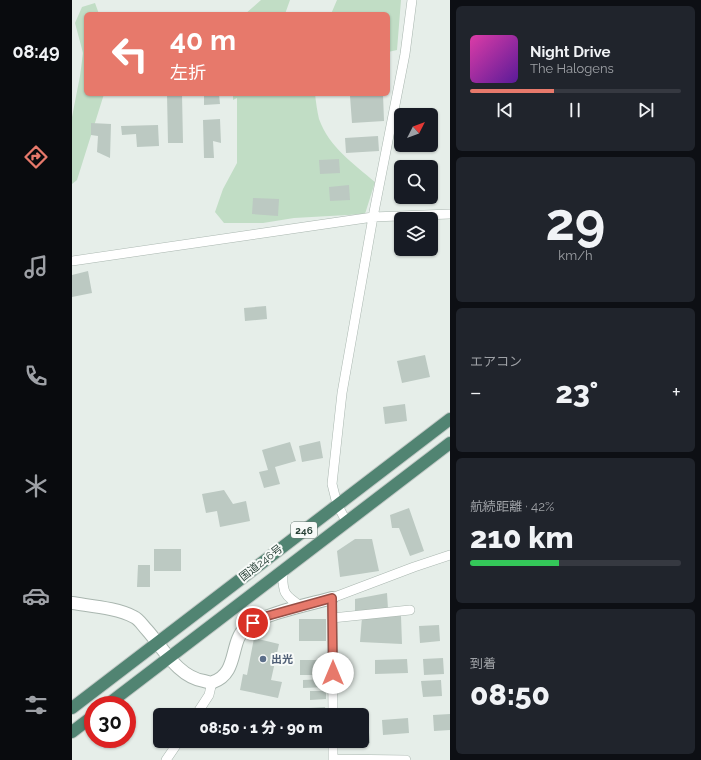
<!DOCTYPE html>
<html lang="ja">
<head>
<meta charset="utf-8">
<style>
	:root { --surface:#171b24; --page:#20242c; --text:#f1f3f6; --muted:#9ea1a6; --line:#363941; --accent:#e7796b }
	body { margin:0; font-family:Raleway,"Noto Sans JP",sans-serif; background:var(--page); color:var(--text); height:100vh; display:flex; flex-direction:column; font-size:15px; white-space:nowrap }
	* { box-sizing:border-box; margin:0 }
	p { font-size:13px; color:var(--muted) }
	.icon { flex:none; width:22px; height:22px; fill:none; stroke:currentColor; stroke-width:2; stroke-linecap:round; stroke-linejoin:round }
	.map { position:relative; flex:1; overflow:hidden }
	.details { display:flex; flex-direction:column; gap:6px; padding:6px; background:#0d0f14; width:251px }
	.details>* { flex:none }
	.top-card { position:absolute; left:12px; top:12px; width:306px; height:84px; border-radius:6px; box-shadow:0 1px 3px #0004; background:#e7796b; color:#fff; overflow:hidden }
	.needle { width:26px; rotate:48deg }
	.fabs { position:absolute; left:322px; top:108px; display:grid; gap:8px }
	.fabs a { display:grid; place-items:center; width:44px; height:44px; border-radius:6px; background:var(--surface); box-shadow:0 1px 3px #0004; font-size:20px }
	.speed { position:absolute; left:12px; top:696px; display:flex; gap:8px; font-size:20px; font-weight:700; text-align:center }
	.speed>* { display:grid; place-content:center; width:52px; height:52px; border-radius:50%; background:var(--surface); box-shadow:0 1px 3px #0004; line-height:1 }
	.speed .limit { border:6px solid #d22; background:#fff; color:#111 }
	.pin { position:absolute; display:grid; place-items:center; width:34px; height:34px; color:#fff; margin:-17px; border:2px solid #fff; border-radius:50%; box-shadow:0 1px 4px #0007 }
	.me { position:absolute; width:44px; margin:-22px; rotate:0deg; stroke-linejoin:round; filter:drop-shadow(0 0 3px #0008) }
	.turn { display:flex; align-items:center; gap:14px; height:84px; padding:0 20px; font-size:18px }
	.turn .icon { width:52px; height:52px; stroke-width:2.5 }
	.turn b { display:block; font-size:28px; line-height:34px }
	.big { font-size:30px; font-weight:800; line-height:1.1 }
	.details .widget { flex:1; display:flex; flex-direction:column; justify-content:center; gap:6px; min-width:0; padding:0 14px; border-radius:6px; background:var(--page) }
	.details .dial { align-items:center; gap:0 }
	.dial b { font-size:52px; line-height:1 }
	.song { display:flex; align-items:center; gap:12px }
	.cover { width:48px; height:48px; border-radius:6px; background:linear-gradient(135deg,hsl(320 70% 55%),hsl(270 70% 35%)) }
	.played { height:4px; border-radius:2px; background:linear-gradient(90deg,var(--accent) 40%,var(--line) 40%) }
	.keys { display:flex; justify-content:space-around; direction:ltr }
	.heat { display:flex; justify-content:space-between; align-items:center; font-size:22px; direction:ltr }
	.charge { height:6px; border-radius:3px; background:linear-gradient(90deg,#34c759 42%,var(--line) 0) }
	.trip { position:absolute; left:81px; top:708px; width:216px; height:40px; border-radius:6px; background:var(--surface); box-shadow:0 1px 3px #0004; font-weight:800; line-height:40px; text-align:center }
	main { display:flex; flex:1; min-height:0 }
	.tab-bar { display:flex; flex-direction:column; width:72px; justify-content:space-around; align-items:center; background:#090b0e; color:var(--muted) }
	.tab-bar .icon { width:28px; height:28px }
	.tab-bar .on { color:var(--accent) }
	.tab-bar b { font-size:18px; color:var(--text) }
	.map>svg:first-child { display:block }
</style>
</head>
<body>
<main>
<nav class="tab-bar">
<b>08:49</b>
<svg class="icon on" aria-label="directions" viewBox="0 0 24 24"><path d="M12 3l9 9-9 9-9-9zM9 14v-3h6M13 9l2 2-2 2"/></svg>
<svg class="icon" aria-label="music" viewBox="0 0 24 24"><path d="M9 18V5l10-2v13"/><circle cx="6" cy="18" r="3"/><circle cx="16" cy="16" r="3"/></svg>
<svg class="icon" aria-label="phone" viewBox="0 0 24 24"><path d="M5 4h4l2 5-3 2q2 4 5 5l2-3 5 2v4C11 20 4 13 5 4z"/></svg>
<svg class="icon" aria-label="climate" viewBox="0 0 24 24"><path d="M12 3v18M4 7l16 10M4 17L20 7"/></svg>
<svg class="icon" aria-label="car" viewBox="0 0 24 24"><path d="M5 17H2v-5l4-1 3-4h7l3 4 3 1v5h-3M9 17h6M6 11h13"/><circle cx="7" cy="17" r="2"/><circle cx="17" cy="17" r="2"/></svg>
<svg class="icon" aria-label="filters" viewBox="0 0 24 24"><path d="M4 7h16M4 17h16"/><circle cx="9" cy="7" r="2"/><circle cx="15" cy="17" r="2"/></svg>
</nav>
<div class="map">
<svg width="378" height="760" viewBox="0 0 378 760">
	<rect width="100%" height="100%" fill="#e6eee9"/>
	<path fill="#c1ddc5" d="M189,0H218L213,14H173Z
		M265,0H329L325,50L316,52V14H259Z
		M23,3L27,14H14V94H32L5,180L0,184V117L8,76L11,53L3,23L10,7Z
		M161,94H243C244,102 245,111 247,119C257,147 282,164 303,182L293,214L222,218L191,223H152L143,212L151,189L165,163V98L161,100Z"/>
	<path fill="#bcc9c2" d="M95,94H110L111,143H96Z
		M132,94H147L148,104L132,105Z
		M311,94L312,121L280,123L278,96Z
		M148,119L149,143L141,141L142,158H132L131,120Z
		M19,123L39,124L38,158L25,152L26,136L19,135Z
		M86,125L87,146L65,147L64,134L50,135L49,126Z
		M306,136L307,151L274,153L273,138Z
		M267,159L268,173L248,174L247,160Z
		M277,185L278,200L258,201L257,187Z
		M181,198L207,199L206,216L180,214Z
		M16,271L20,293L0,297V275Z
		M194,306L195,319L173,321L172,308Z
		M353,355L358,377L330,383L325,361Z
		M333,404L335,421L313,424L311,407Z
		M248,441L251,458L230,462L227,446Z
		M218,442L224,461L203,467L208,484L192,488L187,472L196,470L190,450Z
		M152,490L161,504L174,501L178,521L148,527L145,511L134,513L130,494Z
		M337,508L352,551L338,556L327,528H320L318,515Z
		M283,539H300L307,571L268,577L265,551Z
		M82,549H109V571H82Z
		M66,565H78V587H65Z
		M315,593L316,609L283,611V599Z
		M329,616L330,644L288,642L290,617Z
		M227,619H254V641H227Z
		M367,625L368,641L348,643L347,626Z
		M182,638L207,644L199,680L210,682L206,698L168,690L171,674L175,675Z
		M371,658L372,674L352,675L351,659Z
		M335,659L336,673L303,674V660Z
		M228,660H254V675H228Z
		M254,679L255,687L231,688V680Z
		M369,680L370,696L351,697L349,681Z
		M238,691H254V699L238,700Z
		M253,707L254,715H237V708Z
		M378,714V730L362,731L361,715Z
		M336,718L337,733L311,735L310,720Z
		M296,722L298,743L285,744V741H290V723Z"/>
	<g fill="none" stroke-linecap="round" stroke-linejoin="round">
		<g stroke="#a9b6af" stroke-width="10">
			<path id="minor" d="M0,261L301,217L378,214
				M274,521L265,504L260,484L270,393L301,217L333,54L340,0
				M211,571C210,593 212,595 230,607
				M260,618L338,610
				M124,715L137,695L140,682
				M261,715L260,598L342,567L378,555
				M261,741V760
				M261,759L334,760
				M94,760L107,741"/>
		</g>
		<g stroke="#a9b6af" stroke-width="14">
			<path id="tertiary" d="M0,603C18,606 46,608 62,617C67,619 71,626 75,630C91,648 106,677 132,681C135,682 138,683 141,682C167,673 157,642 174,627C190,614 239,604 260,598"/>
		</g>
		<g stroke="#c2c9c6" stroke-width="14">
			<path id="trunk" d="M35,705L378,443
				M0,708L378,419
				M0,732L21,716"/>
		</g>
		<use href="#minor" stroke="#fff" stroke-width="9"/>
		<use href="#tertiary" stroke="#fff" stroke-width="12"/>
		<use href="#trunk" stroke="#518472" stroke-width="12"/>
	</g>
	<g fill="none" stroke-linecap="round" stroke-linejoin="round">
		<g stroke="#964f46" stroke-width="10">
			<path id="route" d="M181,623L188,618L260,598L261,673"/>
		</g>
		<use href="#route" stroke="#e7796b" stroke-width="7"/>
	</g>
	<circle fill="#5c6f8a" stroke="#f7faf8" stroke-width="1.5" cx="191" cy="659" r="4"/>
	<g text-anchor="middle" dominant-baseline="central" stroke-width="4" stroke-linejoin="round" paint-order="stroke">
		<rect fill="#f7faf8" stroke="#657770" stroke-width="1" x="219" y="522" width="26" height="16" rx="3"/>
		<g font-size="10" font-weight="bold" fill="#263f35">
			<text x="232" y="530">246</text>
		</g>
		<g font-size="11" fill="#263f35" stroke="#f7faf8">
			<text transform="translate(189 563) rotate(-38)">国道246号</text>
		</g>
		<g font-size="11" font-weight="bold" fill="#4e5e75" stroke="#f7faf8" text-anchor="start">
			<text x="199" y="659">出光</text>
		</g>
	</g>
</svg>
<div class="fabs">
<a><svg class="needle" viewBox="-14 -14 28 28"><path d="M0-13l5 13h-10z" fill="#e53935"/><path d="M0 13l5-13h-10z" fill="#9ea1a6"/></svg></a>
<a><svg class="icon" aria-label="search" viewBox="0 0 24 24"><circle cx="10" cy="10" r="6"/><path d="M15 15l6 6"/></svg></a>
<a><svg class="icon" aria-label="layers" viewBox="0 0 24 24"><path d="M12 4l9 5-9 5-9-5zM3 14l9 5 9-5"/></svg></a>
</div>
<div class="speed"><div class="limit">30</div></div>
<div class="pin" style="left:181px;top:623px;background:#d93025"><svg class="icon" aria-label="arrive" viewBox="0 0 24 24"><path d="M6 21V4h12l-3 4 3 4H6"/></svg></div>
<svg class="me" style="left:261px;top:673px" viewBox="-20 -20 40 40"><circle r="19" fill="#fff"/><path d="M0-13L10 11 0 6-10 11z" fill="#e7796b"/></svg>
<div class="trip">08:50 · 1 分 · 90 m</div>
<div class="top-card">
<div class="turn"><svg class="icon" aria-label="left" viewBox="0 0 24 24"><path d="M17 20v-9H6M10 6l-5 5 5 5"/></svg><div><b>40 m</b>左折</div></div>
</div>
</div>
<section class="details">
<div class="widget">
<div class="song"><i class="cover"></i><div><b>Night Drive</b><p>The Halogens</p></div></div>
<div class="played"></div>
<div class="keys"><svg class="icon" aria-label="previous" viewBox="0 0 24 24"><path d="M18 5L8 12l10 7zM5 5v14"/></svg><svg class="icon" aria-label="pause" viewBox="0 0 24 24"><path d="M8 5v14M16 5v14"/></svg><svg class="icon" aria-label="next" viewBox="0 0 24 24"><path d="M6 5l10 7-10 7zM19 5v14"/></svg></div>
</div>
<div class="widget dial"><b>29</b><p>km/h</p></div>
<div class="widget"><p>エアコン</p>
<div class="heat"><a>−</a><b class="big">23°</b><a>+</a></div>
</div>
<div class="widget"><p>航続距離 · 42%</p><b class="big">210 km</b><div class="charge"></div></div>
<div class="widget"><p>到着</p><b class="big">08:50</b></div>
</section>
</main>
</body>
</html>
